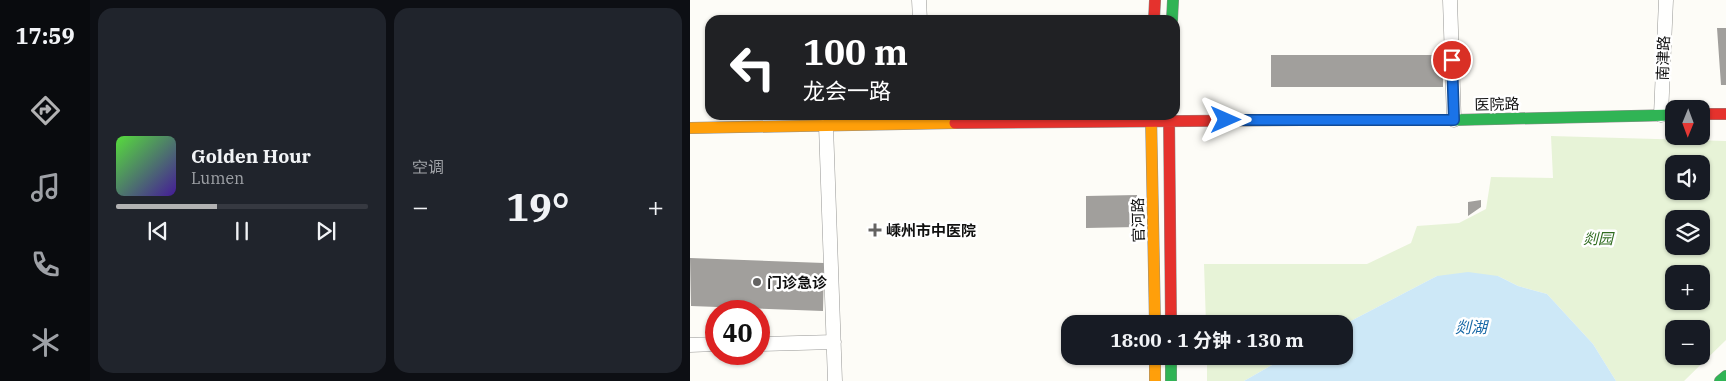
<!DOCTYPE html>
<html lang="zh">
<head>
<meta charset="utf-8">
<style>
	:root { --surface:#171b24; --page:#20242c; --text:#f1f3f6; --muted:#9ea1a6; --line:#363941; --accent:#b2b2b3 }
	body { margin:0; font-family:"IBM Plex Serif","Noto Sans SC",serif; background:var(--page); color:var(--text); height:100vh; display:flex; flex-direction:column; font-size:19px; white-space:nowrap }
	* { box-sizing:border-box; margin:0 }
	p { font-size:16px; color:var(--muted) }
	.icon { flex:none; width:28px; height:28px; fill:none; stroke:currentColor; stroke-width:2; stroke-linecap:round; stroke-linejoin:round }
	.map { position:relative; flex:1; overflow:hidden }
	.drawer { display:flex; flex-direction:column; gap:8px; padding:8px; background:#0d0f14; width:600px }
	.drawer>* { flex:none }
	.hud { position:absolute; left:15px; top:15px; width:475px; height:105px; border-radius:15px; box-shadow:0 1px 4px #0004; background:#202124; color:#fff; overflow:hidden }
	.needle { width:32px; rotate:181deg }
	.tools { position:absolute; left:975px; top:100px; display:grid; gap:10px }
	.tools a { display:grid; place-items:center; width:45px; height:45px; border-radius:10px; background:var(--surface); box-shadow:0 1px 4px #0004; font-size:25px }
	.speed { position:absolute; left:15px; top:300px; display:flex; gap:10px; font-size:25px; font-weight:700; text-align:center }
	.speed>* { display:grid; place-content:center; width:65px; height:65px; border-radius:50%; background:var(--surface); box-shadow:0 1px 4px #0004; line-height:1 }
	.speed .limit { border:8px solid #d22; background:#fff; color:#111 }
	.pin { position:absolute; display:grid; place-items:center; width:42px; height:42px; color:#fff; margin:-21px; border:2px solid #fff; border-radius:50%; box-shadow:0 1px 5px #0007 }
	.me { position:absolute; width:55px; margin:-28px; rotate:90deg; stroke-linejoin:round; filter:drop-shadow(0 0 4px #0008) }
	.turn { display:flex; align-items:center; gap:18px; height:105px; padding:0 15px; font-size:22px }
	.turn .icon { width:65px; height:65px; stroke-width:2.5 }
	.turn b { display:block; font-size:35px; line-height:42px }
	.big { font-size:38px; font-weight:700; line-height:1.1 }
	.drawer .card { flex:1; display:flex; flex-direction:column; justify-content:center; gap:8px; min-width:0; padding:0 18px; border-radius:15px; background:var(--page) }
	.song { display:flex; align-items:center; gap:15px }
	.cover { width:60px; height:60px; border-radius:8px; background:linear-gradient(135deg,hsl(110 70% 55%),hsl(260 70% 35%)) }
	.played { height:5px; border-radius:2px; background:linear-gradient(90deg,var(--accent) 40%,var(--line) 40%) }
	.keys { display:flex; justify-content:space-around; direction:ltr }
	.heat { display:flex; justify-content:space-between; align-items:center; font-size:28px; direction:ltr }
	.drawer .tiles { flex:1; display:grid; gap:8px; grid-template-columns:repeat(2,1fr) }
	.trip { position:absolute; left:371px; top:315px; width:292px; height:50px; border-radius:15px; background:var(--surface); box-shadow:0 1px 4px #0004; font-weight:700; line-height:50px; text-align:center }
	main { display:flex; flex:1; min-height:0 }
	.dock { display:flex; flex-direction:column; width:90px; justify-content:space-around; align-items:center; background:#090b0e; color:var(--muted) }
	.dock .icon { width:35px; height:35px }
	.dock .active { color:var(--accent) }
	.dock b { font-size:22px; color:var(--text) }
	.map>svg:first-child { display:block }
</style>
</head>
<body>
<main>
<nav class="dock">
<b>17:59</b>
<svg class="icon active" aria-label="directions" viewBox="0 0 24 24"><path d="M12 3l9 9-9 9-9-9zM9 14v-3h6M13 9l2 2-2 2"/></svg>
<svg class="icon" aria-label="music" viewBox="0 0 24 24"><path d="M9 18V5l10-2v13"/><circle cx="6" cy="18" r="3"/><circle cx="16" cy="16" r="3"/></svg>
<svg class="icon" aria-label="phone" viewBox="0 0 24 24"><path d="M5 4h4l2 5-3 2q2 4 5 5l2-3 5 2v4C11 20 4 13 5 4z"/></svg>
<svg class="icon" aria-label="climate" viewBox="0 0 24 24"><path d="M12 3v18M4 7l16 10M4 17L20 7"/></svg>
</nav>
<section class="drawer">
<div class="tiles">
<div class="card">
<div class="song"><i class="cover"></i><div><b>Golden Hour</b><p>Lumen</p></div></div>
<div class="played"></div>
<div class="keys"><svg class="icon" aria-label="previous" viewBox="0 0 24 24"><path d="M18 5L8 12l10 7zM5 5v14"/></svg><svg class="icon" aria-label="pause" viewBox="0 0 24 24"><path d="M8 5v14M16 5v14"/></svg><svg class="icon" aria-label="next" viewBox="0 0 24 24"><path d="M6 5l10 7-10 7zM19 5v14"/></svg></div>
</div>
<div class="card"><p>空调</p>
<div class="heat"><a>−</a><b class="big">19°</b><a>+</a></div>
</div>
</div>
</section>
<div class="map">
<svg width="1036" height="381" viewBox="0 0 1036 381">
	<rect width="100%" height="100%" fill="#fdfcf7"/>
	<path fill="#e7f3d7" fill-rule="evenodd" d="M861,136L1036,141V340L994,381H926L903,344L857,294L828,286L808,276H747L655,324H516L514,264H677L721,243L727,226L769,223L796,209L801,177L863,178ZM984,164H1011V191H984ZM984,219H1011V246H984ZM984,274H1011V301H984ZM984,329H1011V356H984Z
		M517,356H598L554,381H517Z"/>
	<path fill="#cde8f7" d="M778,272L808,276L828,286L857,294L903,344L926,381H554L598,356H655V324L747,276Z"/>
	<path fill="#a19f9c" d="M1027,28H1036V85H1031Z
		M581,55H753V87H581Z
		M447,195V227L396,228V196Z
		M791,200V207L778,216V202Z
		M0,258L134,263L133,311L1,306Z"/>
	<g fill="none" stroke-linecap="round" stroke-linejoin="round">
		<g stroke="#979795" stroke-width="15">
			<path id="street" d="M229,0L230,20
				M760,0L764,120
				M971,115L976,0
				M136,126L145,381
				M69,344L144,342
				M0,345L26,344"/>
		</g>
		<g stroke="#8e8d8b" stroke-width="12">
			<path id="fast" d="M482,20L483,0
				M611,120H764L984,115
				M481,356V381
				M1030,381L1036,376"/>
		</g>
		<g stroke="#8e8d8b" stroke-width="12">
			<path id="slow" d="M461,115L465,324
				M0,128L265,123
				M465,356V381"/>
		</g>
		<g stroke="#8e8d8b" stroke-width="12">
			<path id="jam" d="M464,20L465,0
				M1011,114H1036
				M479,115L481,324
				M265,123L611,120"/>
		</g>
		<use href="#street" stroke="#fffffe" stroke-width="14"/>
		<use href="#fast" stroke="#30b455" stroke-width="11"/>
		<use href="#slow" stroke="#ff9f0a" stroke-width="11"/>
		<use href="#jam" stroke="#e5322d" stroke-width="11"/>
	</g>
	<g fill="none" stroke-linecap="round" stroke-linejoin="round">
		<g stroke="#114b97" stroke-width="12">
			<path id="route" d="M536,120H764L762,60"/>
		</g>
		<use href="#route" stroke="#1a73e8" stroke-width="9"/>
	</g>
	<g fill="#646362" stroke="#fff" stroke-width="2">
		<path d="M182.5 222.5h5v5h5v5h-5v5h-5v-5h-5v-5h5z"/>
		<circle cx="67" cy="282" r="5"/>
	</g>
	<g text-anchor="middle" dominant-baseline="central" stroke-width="5" stroke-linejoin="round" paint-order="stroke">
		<g font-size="15" fill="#111" stroke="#fff">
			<text transform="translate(973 58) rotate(-88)">南津路</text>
			<text transform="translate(807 104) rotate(-1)">医院路</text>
			<text transform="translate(448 220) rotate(-91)">官河路</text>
		</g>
		<g font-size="15" font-weight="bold" fill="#111" stroke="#fff" text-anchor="start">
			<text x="196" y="230">嵊州市中医院</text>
			<text x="77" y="282">门诊急诊</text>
		</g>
		<g font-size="15" font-style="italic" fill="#2f6b1f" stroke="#fff">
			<text x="908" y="238">剡园</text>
		</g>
		<g font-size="16" font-style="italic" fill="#1768a6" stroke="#fff">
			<text x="781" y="327">剡湖</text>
		</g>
	</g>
</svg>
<div class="tools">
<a><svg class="needle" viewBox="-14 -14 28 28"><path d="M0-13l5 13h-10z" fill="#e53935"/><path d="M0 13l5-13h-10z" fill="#9ea1a6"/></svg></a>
<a><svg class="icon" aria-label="sound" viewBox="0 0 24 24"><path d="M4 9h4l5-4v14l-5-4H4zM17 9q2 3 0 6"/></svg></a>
<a><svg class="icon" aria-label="layers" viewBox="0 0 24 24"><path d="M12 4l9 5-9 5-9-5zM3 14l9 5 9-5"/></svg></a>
<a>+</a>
<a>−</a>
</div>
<div class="speed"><div class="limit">40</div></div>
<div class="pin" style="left:762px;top:60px;background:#d93025"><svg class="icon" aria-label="arrive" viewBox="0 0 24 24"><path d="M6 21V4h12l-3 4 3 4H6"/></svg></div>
<svg class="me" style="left:536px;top:120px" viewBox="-20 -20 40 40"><path d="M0-17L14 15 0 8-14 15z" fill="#1a73e8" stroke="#fff" stroke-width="4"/></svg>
<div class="trip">18:00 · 1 分钟 · 130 m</div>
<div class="hud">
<div class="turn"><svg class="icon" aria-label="left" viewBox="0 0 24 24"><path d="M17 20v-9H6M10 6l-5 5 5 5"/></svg><div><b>100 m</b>龙会一路</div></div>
</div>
</div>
</main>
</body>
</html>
